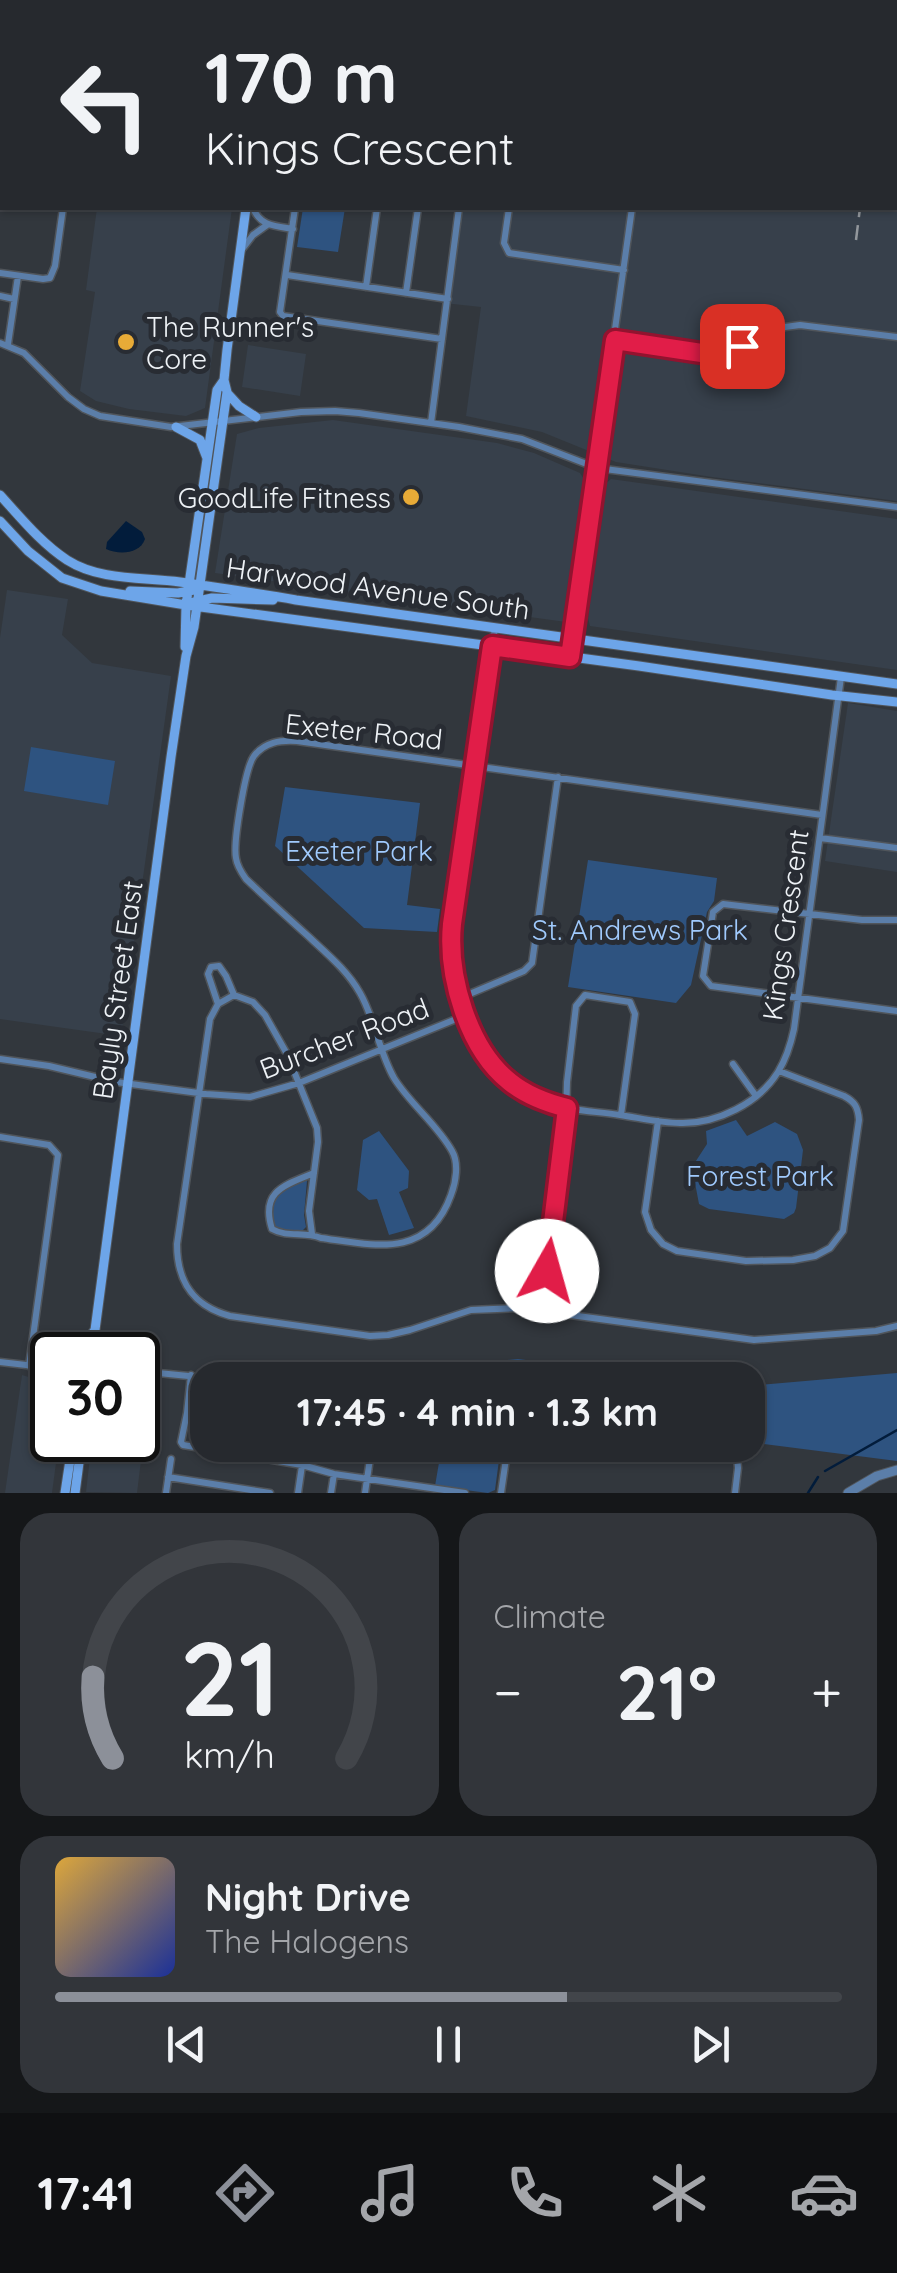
<!DOCTYPE html>
<html lang="en">
<head>
<meta charset="utf-8">
<style>
	:root { --surface:#26292e; --page:#32353a; --text:#f1f3f6; --muted:#a4a6aa; --line:#42454a; --accent:#8c9099 }
	body { margin:0; font-family:Quicksand,sans-serif; background:var(--page); color:var(--text); height:100vh; display:flex; flex-direction:column; font-size:38px; white-space:nowrap }
	* { box-sizing:border-box; margin:0 }
	p { font-size:32px; color:var(--muted) }
	.icon { flex:none; width:55px; height:55px; fill:none; stroke:currentColor; stroke-width:2; stroke-linecap:round; stroke-linejoin:round }
	.map { position:relative; height:1493px; overflow:hidden }
	.sheet { display:flex; flex-direction:column; gap:20px; padding:20px; background:#151719; flex:1 }
	.sheet>* { flex:none }
	.guide { position:absolute; left:0px; top:0px; width:898px; height:210px; box-shadow:0 2px 8px #0004,0 0 0 2px var(--line); background:#26292e; color:var(--text); overflow:hidden }
	.speed { position:absolute; left:30px; top:1332px; display:flex; gap:20px; font-size:50px; font-weight:700; text-align:center }
	.speed>* { display:grid; place-content:center; width:130px; height:130px; border-radius:50%; background:var(--surface); box-shadow:0 2px 8px #0004,0 0 0 2px var(--line); line-height:1 }
	.speed .limit { border:5px solid #111; border-radius:15px; background:#fff; color:#111 }
	.pin { position:absolute; display:grid; place-items:center; width:85px; height:85px; color:#fff; margin:-42px; border-radius:20px; box-shadow:0 5px 15px #0006 }
	.me { position:absolute; width:110px; margin:-55px; rotate:7deg; stroke-linejoin:round; filter:drop-shadow(0 0 8px #0008) }
	.turn { display:flex; align-items:center; gap:35px; height:210px; padding:0 40px; font-size:45px }
	.turn .icon { width:130px; height:130px; stroke-width:2.5 }
	.turn b { display:block; font-size:70px; line-height:85px }
	.big { font-size:75px; font-weight:700; line-height:1.1 }
	.sheet .tile { flex:1; display:flex; flex-direction:column; justify-content:center; gap:15px; min-width:0; padding:0 35px; border-radius:30px; background:var(--page) }
	.sheet .dial { align-items:center; gap:0 }
	.dial svg { height:260px; overflow:visible; fill:none; stroke:var(--line); stroke-width:7; stroke-linecap:round; text-anchor:middle }
	.dial text { fill:var(--text); stroke:none }
	.song { display:flex; align-items:center; gap:30px }
	.cover { width:120px; height:120px; border-radius:15px; background:linear-gradient(135deg,hsl(40 70% 55%),hsl(230 70% 35%)) }
	.played { height:10px; border-radius:5px; background:linear-gradient(90deg,var(--accent) 65%,var(--line) 65%) }
	.keys { display:flex; justify-content:space-around; direction:ltr }
	.heat { display:flex; justify-content:space-between; align-items:center; font-size:55px; direction:ltr }
	.sheet .tiles { flex:1; display:grid; gap:20px; grid-template-columns:1fr 1fr }
	.tile:last-child { grid-column:span 2 }
	.trip { position:absolute; left:190px; top:1362px; width:575px; height:100px; border-radius:30px; background:var(--surface); box-shadow:0 2px 8px #0004,0 0 0 2px var(--line); font-weight:700; line-height:100px; text-align:center }
	.tab-bar { display:flex; height:160px; justify-content:space-around; align-items:center; background:#0f1012; color:var(--muted) }
	.tab-bar .icon { width:70px; height:70px }
	.tab-bar .current { color:var(--accent) }
	.tab-bar b { font-size:45px; color:var(--text) }
	.map>svg:first-child { display:block }
</style>
</head>
<body>
<div class="map">
<svg width="897" height="1493" viewBox="0 0 897 1493">
	<rect width="100%" height="100%" fill="#32373d"/>
	<path fill="#37404b" d="M0,0H263V2H2V29H0Z
		M292,0H897V501L712,477L616,462L542,432L466,416L481,307L444,303L455,208H895V2H292Z
		M97,208H232L205,408L186,416L129,409L96,401L80,391L95,292L86,290Z
		M248,345L306,354L300,396L242,387Z
		M333,420L497,443L534,453L580,473L585,481L566,622L215,573L237,434L259,428Z
		M611,479L897,519V670L590,626L588,618L603,486Z
		M7,590L68,599L62,635L92,663L171,676L121,1036L0,1019V638Z
		M848,703L897,711V872L825,861Z
		M22,1375L52,1384V1440H59L52,1493H5Z
		M138,1379H151L137,1493L86,1492L92,1440H138Z"/>
	<path fill="#2e5380" d="M303,208H345L338,252L297,247Z
		M31,747L115,761L108,805L24,791Z
		M285,787L420,803L407,905L440,909L437,932L364,928L275,846Z
		M588,860L717,878L714,901L707,912L691,985L676,1003L568,987Z
		M736,1120L747,1136L775,1122L797,1134L803,1150L796,1208L794,1213L784,1219L709,1209L699,1204L692,1167L707,1144L706,1131Z
		M379,1131L409,1171L408,1188L399,1192L414,1228L389,1235L377,1199L369,1200L357,1190L363,1140Z
		M305,1179L307,1181L304,1215L306,1227L300,1233L276,1229C271,1219 272,1224 273,1213C275,1187 284,1189 305,1179Z
		M518,1359L684,1380H377L435,1367Z
		M897,1373V1461L748,1442V1386Z
		M442,1445H501L495,1490L488,1493L435,1486Z"/>
	<path fill="#021c3b" d="M126,521L142,532L145,539C140,554 119,555 106,549L107,542Z"/>
	<g fill="none" stroke-linecap="round" stroke-linejoin="round">
		<path stroke="#021c3b" stroke-width="2.5" d="M825,1471L897,1430
			M808,1493L818,1477"/>
		<g stroke="#50555b" stroke-width="9">
			<path id="minor" d="M662,2V0
				M895,51H897
				M0,205L2,194
				M253,208C260,226 275,226 293,229
				M295,208L280,312L283,316L442,339
				M509,208L504,243L509,253L624,270
				M240,252L253,235L267,225
				M0,273L43,279L50,278L55,266L63,208
				M287,275L448,299
				M366,287L377,208
				M406,293L418,208
				M0,296L14,299
				M615,341L715,355L739,349L785,327L800,325L897,337
				M0,343L24,353L68,397L84,409L100,416L171,427L301,412L335,411L359,413L459,427L522,439L597,468L897,507
				M8,344L18,276
				M431,423L459,208
				M495,628L452,924C445,991 477,1077 545,1102C569,1111 594,1111 620,1115C640,1118 660,1123 680,1123C717,1124 759,1103 778,1072C786,1059 791,1043 794,1029L841,677
				M569,657L632,208
				M820,838L897,848
				M897,920H862L723,904L713,912L703,976L711,986L897,1011
				M460,998L524,971L532,963L558,777
				M218,1004L208,974L211,967L219,966L226,976L234,995
				M0,1059L49,1066L116,1082L206,1094L250,1097L299,1083L466,1015
				M733,1064L756,1096
				M658,1121L645,1212L651,1230L663,1244L677,1251L746,1261L793,1260L815,1256L830,1248L843,1231L859,1120C858,1107 855,1102 844,1096L779,1071
				M0,1137L49,1145L58,1155L29,1366
				M314,1173C285,1185 260,1191 272,1229C288,1238 304,1231 321,1238C373,1245 428,1260 451,1195C456,1182 459,1163 452,1151C437,1124 410,1104 394,1078C379,1052 375,1019 360,993C347,970 327,954 308,936C287,917 266,898 246,879C241,872 237,866 236,858C233,843 245,768 254,756C265,742 280,740 297,741L822,815
				M312,1234L309,1211L318,1142L317,1128L287,1054L265,1015L253,1002L234,995L218,1004L210,1019L177,1244C177,1282 193,1306 230,1316L370,1336L388,1335L410,1330L471,1310L519,1308L754,1340L876,1331L897,1326
				M548,1272L578,1315
				M520,1307L533,1296L547,1271L566,1118L567,1082L576,1006L585,995L630,1002L635,1014L621,1115
				M0,1362L52,1368
				M138,1371L229,1380
				M191,1375L187,1413L181,1442L183,1445L302,1465L334,1474L465,1493
				M187,1413L208,1416
				M665,1445L732,1454L737,1457L738,1468L735,1493
				M168,1477L270,1493
				M166,1493L171,1459
				M298,1493L305,1445
				M331,1493L334,1474
				M365,1493L372,1445
				M501,1493L508,1445"/>
		</g>
		<g stroke="#50555b" stroke-width="11">
			<path id="tertiary" d="M0,32H2
				M848,1493L877,1476L897,1470"/>
		</g>
		<g stroke="#50555b" stroke-width="11">
			<path id="secondary" d="M274,2V0
				M228,394L239,406L256,417
				M176,427L200,440L207,458
				M0,495C21,518 41,543 67,560C100,581 143,577 180,582C219,588 258,593 296,600L897,684
				M0,521L28,551L62,578L101,591L186,605L639,666L832,695L897,702
				M130,591L178,593L194,590
				M194,602L212,598L273,600
				M185,647L186,605L217,390L224,380
				M86,1355L88,1339L95,1330
				M96,1355L98,1340L95,1330L171,757L186,656L194,627L227,392L224,380L227,350L246,208
				M65,1493L73,1440
				M75,1493L82,1440"/>
		</g>
		<use href="#minor" stroke="#5b7ea9" stroke-width="6"/>
		<use href="#tertiary" stroke="#5b7ea9" stroke-width="9"/>
		<use href="#secondary" stroke="#6da5e9" stroke-width="9"/>
		<path stroke="#92979c" stroke-width="2.5" stroke-dasharray="15 8" stroke-linecap="butt" d="M856,240L860,208"/>
	</g>
	<g fill="none" stroke-linecap="round" stroke-linejoin="round">
		<g stroke="#92132f" stroke-width="25">
			<path id="route" d="M547,1271L567,1108C547,1103 526,1095 510,1082C468,1049 447,976 452,924L492,646L570,657L615,340L715,355L742,346"/>
		</g>
		<use href="#route" stroke="#e11d48" stroke-width="18"/>
	</g>
	<g fill="#e8ab37" stroke="#282c33" stroke-width="4">
		<circle cx="126" cy="342" r="10"/>
		<circle cx="411" cy="497" r="10"/>
	</g>
	<g text-anchor="middle" dominant-baseline="central" stroke-width="10" stroke-linejoin="round" paint-order="stroke">
		<g font-size="28" fill="#eef2f6" stroke="#282c33" text-anchor="start">
			<text x="146" y="326">The Runner's<tspan x="146" dy="32">Core</tspan></text>
			<text x="391" y="497" text-anchor="end">GoodLife Fitness</text>
		</g>
		<g font-size="28" fill="#eef2f6" stroke="#282c33">
			<text transform="translate(378 588) rotate(8)">Harwood Avenue South</text>
			<text transform="translate(364 731) rotate(6)">Exeter Road</text>
			<text transform="translate(785 925) rotate(-82)">Kings Crescent</text>
			<text transform="translate(117 990) rotate(-82)">Bayly Street East</text>
			<text transform="translate(344 1038) rotate(-21)">Burcher Road</text>
		</g>
		<g font-size="28" fill="#a0cafd" stroke="#282c33">
			<text x="359" y="850">Exeter Park</text>
			<text x="640" y="929">St. Andrews Park</text>
			<text x="760" y="1175">Forest Park</text>
		</g>
	</g>
</svg>
<div class="speed"><div class="limit">30</div></div>
<div class="pin" style="left:742px;top:346px;background:#d93025"><svg class="icon" aria-label="arrive" viewBox="0 0 24 24"><path d="M6 21V4h12l-3 4 3 4H6"/></svg></div>
<svg class="me" style="left:547px;top:1271px" viewBox="-20 -20 40 40"><circle r="19" fill="#fff"/><path d="M0-13L10 11 0 6-10 11z" fill="#e11d48"/></svg>
<div class="trip">17:45 · 4 min · 1.3 km</div>
<div class="guide">
<div class="turn"><svg class="icon" aria-label="left" viewBox="0 0 24 24"><path d="M17 20v-9H6M10 6l-5 5 5 5"/></svg><div><b>170 m</b>Kings Crescent</div></div>
</div>
</div>
<section class="sheet">
<div class="tiles">
<div class="tile dial"><svg viewBox="0 0 100 80">
<path d="M14 69A42 42 0 1 1 86 69"/>
<path d="M14 69A42 42 0 0 1 8 44" stroke="#8c9099"/>
<text x="50" y="56" font-size="32" font-weight="700">21</text>
<text x="50" y="72" font-size="11">km/h</text>
</svg></div>
<div class="tile"><p>Climate</p>
<div class="heat"><a>−</a><b class="big">21°</b><a>+</a></div>
</div>
<div class="tile">
<div class="song"><i class="cover"></i><div><b>Night Drive</b><p>The Halogens</p></div></div>
<div class="played"></div>
<div class="keys"><svg class="icon" aria-label="previous" viewBox="0 0 24 24"><path d="M18 5L8 12l10 7zM5 5v14"/></svg><svg class="icon" aria-label="pause" viewBox="0 0 24 24"><path d="M8 5v14M16 5v14"/></svg><svg class="icon" aria-label="next" viewBox="0 0 24 24"><path d="M6 5l10 7-10 7zM19 5v14"/></svg></div>
</div>
</div>
</section>
<nav class="tab-bar">
<b>17:41</b>
<svg class="icon current" aria-label="directions" viewBox="0 0 24 24"><path d="M12 3l9 9-9 9-9-9zM9 14v-3h6M13 9l2 2-2 2"/></svg>
<svg class="icon" aria-label="music" viewBox="0 0 24 24"><path d="M9 18V5l10-2v13"/><circle cx="6" cy="18" r="3"/><circle cx="16" cy="16" r="3"/></svg>
<svg class="icon" aria-label="phone" viewBox="0 0 24 24"><path d="M5 4h4l2 5-3 2q2 4 5 5l2-3 5 2v4C11 20 4 13 5 4z"/></svg>
<svg class="icon" aria-label="climate" viewBox="0 0 24 24"><path d="M12 3v18M4 7l16 10M4 17L20 7"/></svg>
<svg class="icon" aria-label="car" viewBox="0 0 24 24"><path d="M5 17H2v-5l4-1 3-4h7l3 4 3 1v5h-3M9 17h6M6 11h13"/><circle cx="7" cy="17" r="2"/><circle cx="17" cy="17" r="2"/></svg>
</nav>
</body>
</html>
